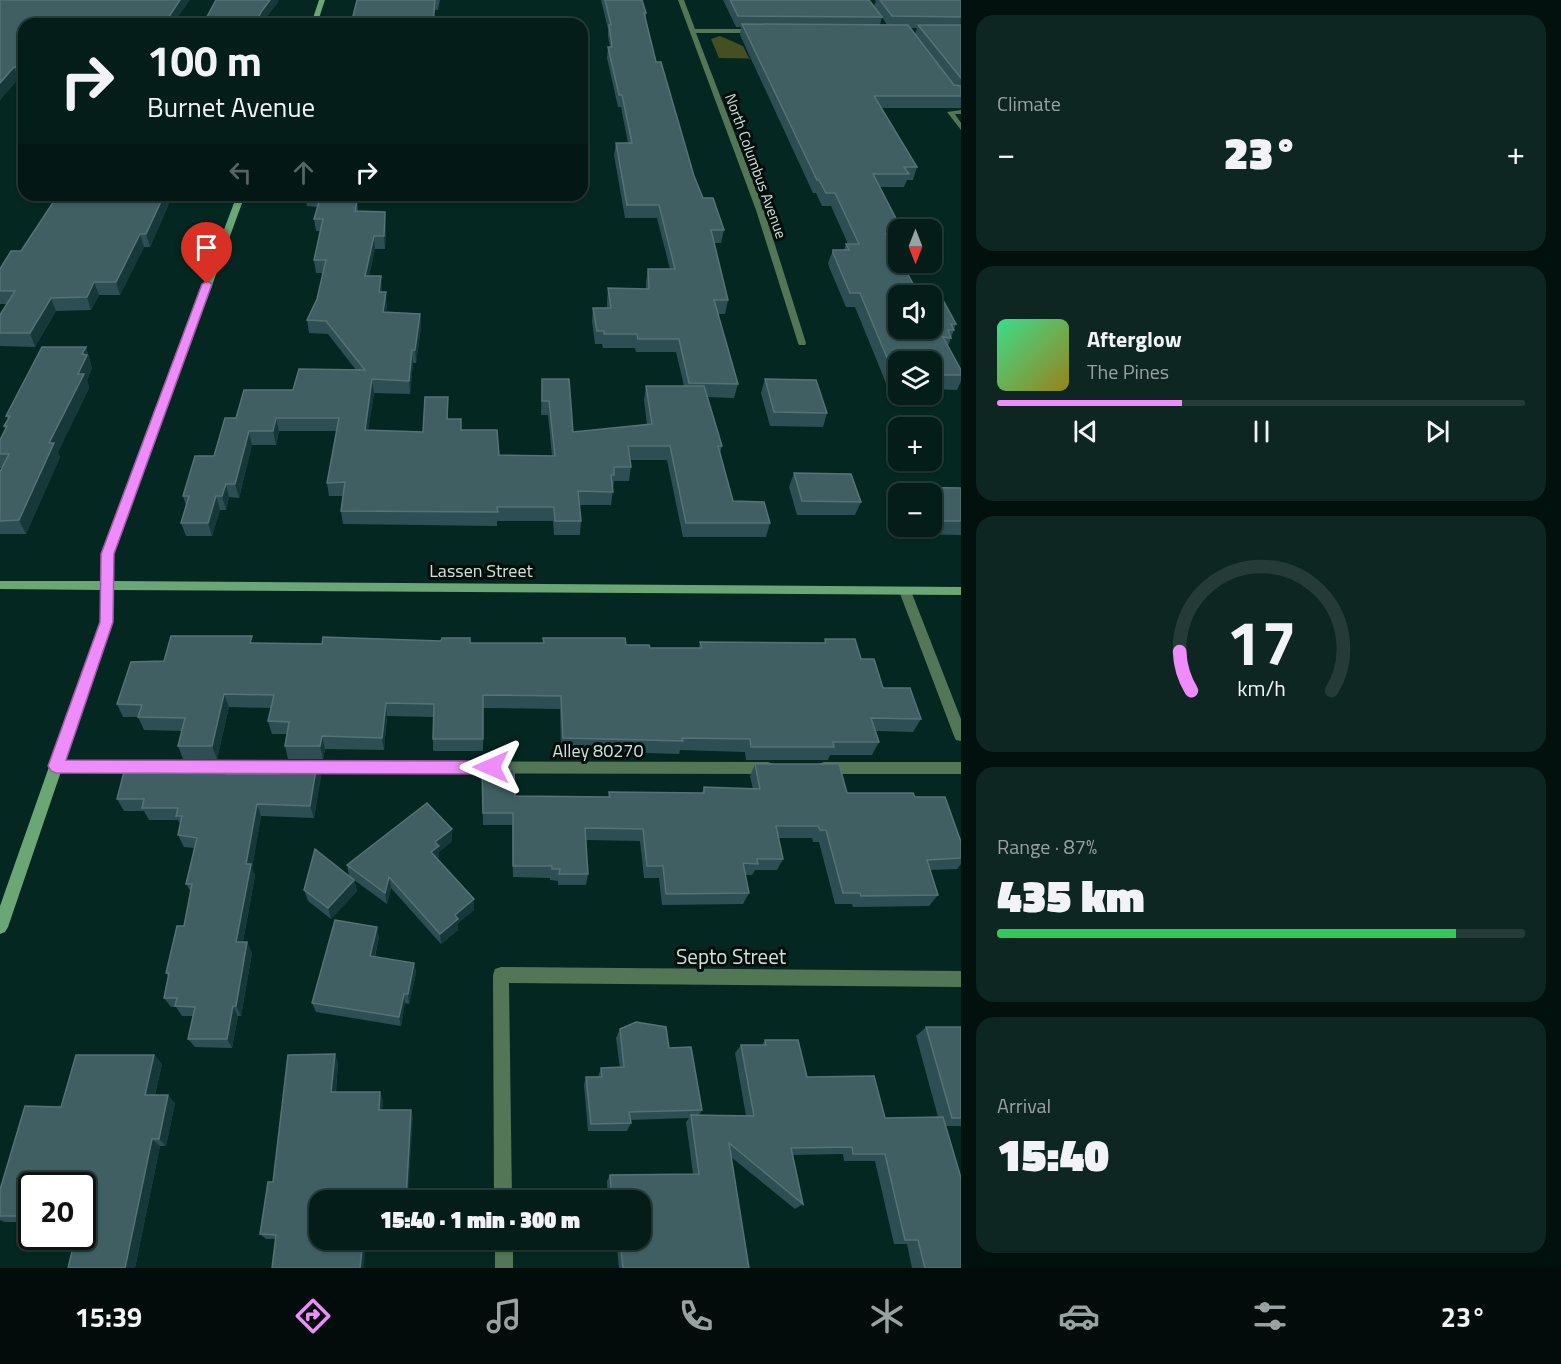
<!DOCTYPE html>
<html lang="en">
<head>
<meta charset="utf-8">
<style>
	:root { --surface:#041d19; --page:#0d2622; --text:#f1f3f6; --muted:#97a2a2; --line:#253b38; --accent:#ed8cfa }
	body { margin:0; font-family:"Titillium Web",sans-serif; background:var(--page); color:var(--text); height:100vh; display:flex; flex-direction:column; font-size:22px; white-space:nowrap }
	* { box-sizing:border-box; margin:0 }
	p { font-size:20px; color:var(--muted) }
	.icon { flex:none; width:33px; height:33px; fill:none; stroke:currentColor; stroke-width:2; stroke-linecap:round; stroke-linejoin:round }
	.map { position:relative; flex:1; overflow:hidden }
	.side { display:flex; flex-direction:column; gap:15px; padding:15px; background:#02100e; width:600px }
	.side>* { flex:none }
	.top-card { position:absolute; left:18px; top:18px; width:570px; height:183px; border-radius:18px; box-shadow:0 2px 4px #0004,0 0 0 2px var(--line); background:#041d19; color:var(--text); overflow:hidden }
	.needle { width:39px; rotate:180deg }
	.fabs { position:absolute; left:888px; top:219px; display:grid; gap:12px }
	.fabs a { display:grid; place-items:center; width:54px; height:54px; border-radius:12px; background:var(--surface); box-shadow:0 2px 4px #0004,0 0 0 2px var(--line); font-size:30px }
	.speed { position:absolute; left:18px; top:1172px; display:flex; gap:12px; font-size:30px; font-weight:700; text-align:center }
	.speed>* { display:grid; place-content:center; width:78px; height:78px; border-radius:50%; background:var(--surface); box-shadow:0 2px 4px #0004,0 0 0 2px var(--line); line-height:1 }
	.speed .limit { border:3px solid #111; border-radius:9px; background:#fff; color:#111 }
	.pin { position:absolute; display:grid; place-items:center; width:51px; height:51px; color:#fff; margin:-62px -26px; border-radius:50% 50% 50% 0; rotate:-45deg; box-shadow:0 0 6px #0007 }
	.pin .icon { rotate:45deg }
	.me { position:absolute; width:66px; margin:-33px; rotate:270deg; stroke-linejoin:round; filter:drop-shadow(0 0 4px #0008) }
	.turn { display:flex; align-items:center; gap:21px; height:126px; padding:0 30px; font-size:27px }
	.turn .icon { width:78px; height:78px; stroke-width:2.5 }
	.turn b { display:block; font-size:42px; line-height:51px }
	.lanes { display:flex; align-items:center; height:57px; padding:0 30px; background:#0003; justify-content:center; gap:30px; direction:ltr }
	.lanes .off { opacity:.35 }
	.big { font-size:45px; font-weight:800; line-height:1.1 }
	.side .card { flex:1; display:flex; flex-direction:column; justify-content:center; gap:9px; min-width:0; padding:0 21px; border-radius:18px; background:var(--page) }
	.side .dial { align-items:center; gap:0 }
	.dial svg { height:156px; overflow:visible; fill:none; stroke:var(--line); stroke-width:7; stroke-linecap:round; text-anchor:middle }
	.dial text { fill:var(--text); stroke:none }
	.song { display:flex; align-items:center; gap:18px }
	.cover { width:72px; height:72px; border-radius:9px; background:linear-gradient(135deg,hsl(150 70% 55%),hsl(50 70% 35%)) }
	.played { height:6px; border-radius:3px; background:linear-gradient(90deg,var(--accent) 35%,var(--line) 35%) }
	.keys { display:flex; justify-content:space-around; direction:ltr }
	.heat { display:flex; justify-content:space-between; align-items:center; font-size:33px; direction:ltr }
	.charge { height:9px; border-radius:4px; background:linear-gradient(90deg,#34c759 87%,var(--line) 0) }
	.trip { position:absolute; left:309px; top:1190px; width:342px; height:60px; border-radius:18px; background:var(--surface); box-shadow:0 2px 4px #0004,0 0 0 2px var(--line); font-weight:800; line-height:60px; text-align:center }
	.menu { display:flex; height:96px; justify-content:space-around; align-items:center; background:#020c0a; color:var(--muted) }
	.menu .icon { width:42px; height:42px }
	.menu .active { color:var(--accent) }
	.menu b { font-size:27px; color:var(--text) }
	main { display:flex; flex:1; min-height:0 }
	.map>svg:first-child { display:block }
</style>
</head>
<body>
<main>
<div class="map">
<svg width="961" height="1268" viewBox="0 0 961 1268">
	<rect width="100%" height="100%" fill="#052721"/>
	<path fill="#464f22" d="M720,36L743,46L749,58L777,59L719,58L711,39Z"/>
	<g fill="none" stroke-linecap="round" stroke-linejoin="round">
		<path fill="#527656" fill-rule="evenodd" d="M961,110V114H955L961,123V130L947,112Z
			M56,761H141L146,763L148,767L146,771L141,773H56L51,771L49,767L51,763Z
			M194,761L768,762L773,764L775,768L773,772L768,774L194,773L189,771L187,767L189,763Z
			M824,762H961V774H824L819,772L817,768L819,764Z"/>
		<path fill="#527656" fill-rule="evenodd" d="M678,0H684L695,29H755L758,31L755,33H696L764,210L806,343L805,345H799L798,343L756,210Z
			M905,587L911,591L961,719V741L956,740L954,736L899,591Z
			M501,967L961,971V987L509,983L512,1200H494L493,975L495,969Z
			M495,1239H513V1268H495Z"/>
		<path fill="#6ba774" fill-rule="evenodd" d="M319,0H325L317,24H311Z
			M237,195H245L114,554L113,581L961,587V595L113,590L112,622L8,927L5,932L0,934V906L100,622L101,590L0,589V581H101L102,554Z"/>
	</g>
	<path fill="#2d4f53" fill-rule="evenodd" d="M0,0L24,24V79H18L0,100Z
		M357,0H440L438,10Z
		M601,0H642L646,13V19L656,62L694,176L703,198L724,230L721,243H714L728,300L725,314H718L738,384L734,398L707,397L722,446L720,453L733,501L770,523L766,537H683L667,460H630L631,467L629,481H614L611,505H579L581,521L580,535H554L553,521H497V526L343,524L341,511L343,496H329L327,483L337,431H279L276,445H252L239,498L229,497L226,510H220L212,536H186L181,523L186,506L183,496L214,456L236,418L293,390L356,370L328,334L309,333L307,320L317,299L323,273H316L314,260L320,231H316L314,219L318,207L307,206L305,195H352L351,201H357L358,211L385,212L386,224L385,249H375L369,276L382,289V292L387,305L386,312L420,314L421,327L416,363H413L410,394L374,393L368,430L423,432L448,411V419L461,430L499,455L552,456L548,415H541L542,379L573,432L647,425L644,400L646,386H684L676,352H636L635,348H603L602,344H595L592,321L593,308H607V302L608,288L646,289V282L648,269H670L657,218H625L614,155L616,143H628L621,107H618L607,58L608,47H610L608,36V29Z
		M723,0H869L874,6L876,1L875,0H961V108H882L917,167L913,180H907L904,187H880L898,230V247H893L916,289L956,324L948,346L961,370V381L957,390L932,389V362H898V393H890L855,307H846L829,267L828,263L833,250H844L846,244H848L831,206H822L816,193H813L740,35L741,27H736ZM882,17L887,25H880ZM911,28H917L915,34Z
		M75,195H182L180,199H171L150,247H144L120,295H99L91,310L56,311L35,347L0,346V315L7,304H0V269L21,251L71,201Z
		M86,347L92,368L87,380L89,388L58,452L60,457L26,534H0V472L2,468H0V440L5,430L4,426L8,419L6,416Z
		M765,379L827,413L823,427L770,426L761,393Z
		M794,473L861,502L855,515H797L789,487Z
		M903,487L961,488V535L910,534L907,526H932V494H901Z
		M543,638L650,648H699L700,642L824,643L825,639L861,659L883,688L921,719L913,732L876,731L879,742L872,755H830L828,760H746L745,752L680,750L679,754L561,750L560,709L483,708V751H433V739L434,717L387,716L384,750L325,749L323,759H288L285,746L287,734H272L268,721L271,708L229,707L217,759H183L178,746L182,731L144,730L138,717H123L117,704L164,661L254,643H543Z
		M755,764L847,793L915,797L961,842V864L957,869L930,870L938,895L929,906L853,907L852,904H835L819,842H813L812,838H779L783,859L777,870H755L752,875H745L749,893L743,904L662,905L659,878H644L640,841L586,840L588,874L586,885H558V881L550,880V878L513,877L512,825H483L482,770L515,796L608,797L609,792L702,793L704,787L753,789L750,776Z
		M210,768H227L230,774L321,776L314,818L261,816L252,868L255,875L243,942H247L252,953L241,1016H238L232,1048L195,1047L188,1039L193,1016H182L176,1007H171L164,998L168,976L166,973L184,926L191,892L186,884L194,848L184,847L178,835L180,824L178,820H149L144,811H124L117,799Z
		M452,829V841L439,852V857L437,859L474,899V910L458,923V930L441,944L391,888L387,904L354,880L357,891L331,919L308,901L304,890L349,876L347,865Z
		M379,937L375,957L414,963L416,973L409,1004L405,1003L401,1026L316,1012L312,1003Z
		M926,1027H961V1126H945L961,1268H912L907,1244H894L875,1161H844L843,1154L793,1155L803,1204L795,1209L731,1157L749,1268H619L616,1239H640V1200H608L607,1181L610,1175L693,1174L686,1122L689,1118L630,1120L631,1123L627,1131H588L584,1085L586,1077H598L601,1068H620L616,1038L620,1029L669,1048L702,1110L699,1115L746,1116L735,1053L741,1045H762L765,1040L807,1077L885,1118L938,1117L916,1036Z
		M154,1055L162,1064L155,1095L175,1103L166,1146H160L135,1268H68L74,1243H32L20,1238L25,1222H5L0,1220V1190L61,1107Z
		M338,1062L336,1092L383,1100L382,1110L413,1118L275,1239H266L260,1234L273,1182Z"/>
	<path fill="#163839" d="M180,0H190L173,24H164Z
		M270,0H279L278,3L261,24H255L261,12Z
		M435,0V10L434,24H433Z
		M21,26L24,34V76L21,67Z
		M14,67L18,79L0,100V83Z
		M164,195H170L171,199L150,247L146,234Z
		M348,195H352L348,213L347,201Z
		M385,212L386,224L385,249L384,236Z
		M140,234L144,247L120,295L116,282Z
		M374,236L375,249L366,289L365,276Z
		M381,276L382,289L380,305L379,292Z
		M94,282L99,295L91,310L87,297Z
		M386,292L387,305L384,326L383,312Z
		M51,298L56,311L35,347L30,333Z
		M420,314L421,327L416,363L415,350Z
		M86,347L92,368L87,380L89,388L58,452L60,457L26,534L19,520L78,374L82,354Z
		M412,350L413,363L410,394L409,381Z
		M372,379L374,393L366,444L365,430Z
		M276,418L279,431L276,445L273,431Z
		M249,431L252,445L239,498L235,484Z
		M226,484L229,497L226,510L222,496Z
		M216,496L220,510L212,536L208,523Z
		M224,694L229,707L217,759L212,746Z
		M386,703L387,716L384,750L382,738Z
		M322,736L325,749L323,759L320,746Z
		M317,763L321,776L314,818L310,806Z
		M257,804L261,816L252,868L255,875L241,952L236,942L246,864Z
		M452,829V841L439,852V857L432,863L431,852L435,842Z
		M389,877L391,888L387,904L385,893Z
		M354,880L357,891L331,919L328,908Z
		M474,899V910L458,923V930L441,944L440,934L455,915Z
		M377,927L379,937L372,966L370,956Z
		M247,942L252,953L241,1016L236,1006Z
		M414,963L416,973L409,1004L408,994Z
		M404,994L405,1003L401,1026L399,1017Z
		M233,1006L238,1016L232,1048L227,1039Z
		M335,1054L338,1062L335,1100L331,1092Z
		M154,1055L162,1064L153,1103L145,1095Z
		M380,1092L383,1100L382,1118L379,1110Z
		M168,1095L175,1103L166,1146L159,1139Z
		M411,1110L413,1118L408,1200H406Z
		M152,1139L160,1146L135,1268H125Z
		M363,1239H366L364,1268H360Z"/>
	<path fill="#3f5f62" stroke="#557375" stroke-width="1.5" fill-rule="evenodd" d="M0,0H180L164,24H24V26H21V67H14L0,83Z
		M216,0H270L261,12L255,24H203Z
		M357,0H435L433,24H351Z
		M605,0H642L646,13H644L656,62H661L694,176L703,198H713L724,230H711L728,300H714L738,384L689,383L679,339H638L637,334H604V331H597L593,308H611L608,288L649,289L648,269H675L659,205H627L616,143H632L622,95H619L608,47H612L609,25H611Z
		M730,0H869L882,17L738,16Z
		M880,0H961V17L892,16Z
		M742,24L908,25L954,85L961,86V96H874L917,167H904L909,174H873L902,230H898V233L886,234L898,257V262H901L916,289H937L956,324H951L954,330H948L951,338L943,337L961,370V375H932V362H898V379H896L860,293H850L833,253V250H849L846,244H859L835,193H826L819,180H817ZM898,296H932V328H898Z
		M918,25H961V78Z
		M75,195H164L146,234H140L116,282H94L87,297L51,298L30,333H0V315L15,291H0V269L11,251H21L54,201H71Z
		M321,195H348L347,201H357L355,211L385,212L384,236H374L365,276H381L379,292H386L383,312L420,314L415,350H412L409,381L372,379L365,430L423,432L425,397H448L447,419H461V430H497L499,455L555,456L549,401H542V379H569L573,432L652,424L646,386H704L722,446H718L733,501L764,502L770,523H686L670,446H628L631,467H614V475H611L613,492L578,491L581,521H555L554,507H497L498,512L341,511L345,482L327,483L339,418H276L273,431H249L235,484H226L222,496H216L208,523H181L189,496H183L195,456H214L225,418H236L244,390H293L299,369L365,370L326,321L307,320L317,299L326,260H314L323,219H314Z
		M42,347H86L82,354L87,355L78,374H84L49,443H54L19,520L0,521V472L9,454H0V440L7,426H4L10,416H6Z
		M765,379L816,380L827,413L774,412Z
		M794,473L851,474L861,502L802,501Z
		M903,487L961,488V521H932V494H906Z
		M171,636H252L250,643L322,644L323,637L441,641L442,638H470V643H544L543,638H625L626,645H649L650,648H702L700,642L826,643L825,639H855L861,659H874L883,688H910L921,719L871,718L879,742H833L834,747H751L750,739L682,738L683,741L563,738L561,696L483,695V739H433L434,704L386,703L382,738L322,736L320,746H285L289,722L268,721L274,695L224,694L212,746H178L185,718L138,717L142,705L117,704L131,662L164,661Z
		M208,763L207,768H227L226,774H279L281,763H317L310,806L257,804L246,864H251L236,942H247L236,1006H233L227,1039H188L195,1007L175,1006L177,998H164L169,973H166L177,926H184L192,884H186L197,838L178,835L182,816H176L178,808H142L144,799H117L126,764Z
		M755,764H839L847,793H913L915,797H945L961,842V858L927,860L938,895L861,896L860,893H843L826,830H820L818,826H776L783,859H757L758,864L743,863L749,893L666,894L663,866H647L643,829L585,828L588,874H559L560,869H552V866H513V813H483L482,770H514L515,796L610,797L609,792L704,793V787L760,789Z
		M427,803L452,829L435,842L439,846L431,852L474,899L455,915L458,919L440,934L389,877L385,893L347,865Z
		M315,849L354,880L328,908L304,890Z
		M335,920L377,927L370,956L414,963L408,994H404L399,1017L312,1003Z
		M636,1022L666,1027L669,1048L691,1047L702,1110L629,1112L631,1123L591,1124L586,1077H602L601,1068L624,1067L620,1029Z
		M926,1027H961V1118H952Z
		M765,1040H798L807,1077L874,1076L885,1118L943,1117L961,1178V1268H925L918,1240H905L885,1154H853L852,1147L791,1148L803,1204L729,1143L749,1268H623L620,1239H640V1200H612L610,1175L699,1174L691,1115L754,1116L741,1045H766Z
		M335,1054L331,1092H380L379,1110H411L406,1200H320V1239H363L360,1268H272L276,1235L260,1234L268,1182H273L288,1055Z
		M76,1055H154L145,1095H168L159,1139H152L125,1268H68L75,1239L20,1238L26,1216H0V1190L25,1106L61,1107ZM32,1185H82V1236H32Z"/>
	<path fill="#ed8cfa" stroke="#9a5ba2" stroke-width="1.5" d="M207,281L212,284L114,554L113,622L66,760L491,761L496,763L498,767L496,772L491,774L56,773L51,771L48,766L100,622L101,554L202,284Z"/>
	<g text-anchor="middle" dominant-baseline="central" stroke-width="6" stroke-linejoin="round" paint-order="stroke">
		<g font-size="15" fill="#cfe2dc" stroke="#030d0a">
			<text transform="translate(756 166) rotate(70)">North Columbus Avenue</text>
		</g>
		<g font-size="18" fill="#cfe2dc" stroke="#030d0a">
			<text x="481" y="570">Lassen Street</text>
			<text x="598" y="750">Alley 80270</text>
		</g>
		<g font-size="21" fill="#cfe2dc" stroke="#030d0a">
			<text x="731" y="956">Septo Street</text>
		</g>
	</g>
</svg>
<div class="fabs">
<a><svg class="needle" viewBox="-14 -14 28 28"><path d="M0-13l5 13h-10z" fill="#e53935"/><path d="M0 13l5-13h-10z" fill="#97a2a2"/></svg></a>
<a><svg class="icon" aria-label="sound" viewBox="0 0 24 24"><path d="M4 9h4l5-4v14l-5-4H4zM17 9q2 3 0 6"/></svg></a>
<a><svg class="icon" aria-label="layers" viewBox="0 0 24 24"><path d="M12 4l9 5-9 5-9-5zM3 14l9 5 9-5"/></svg></a>
<a>+</a>
<a>−</a>
</div>
<div class="speed"><div class="limit">20</div></div>
<div class="pin" style="left:207px;top:284px;background:#d93025"><svg class="icon" aria-label="arrive" viewBox="0 0 24 24"><path d="M6 21V4h12l-3 4 3 4H6"/></svg></div>
<svg class="me" style="left:491px;top:767px" viewBox="-20 -20 40 40"><path d="M0-17L14 15 0 8-14 15z" fill="#ed8cfa" stroke="#fff" stroke-width="4"/></svg>
<div class="trip">15:40 · 1 min · 300 m</div>
<div class="top-card">
<div class="turn"><svg class="icon" aria-label="right" viewBox="0 0 24 24"><path d="M7 20v-9h11M14 6l5 5-5 5"/></svg><div><b>100 m</b>Burnet Avenue</div></div>
<div class="lanes"><svg class="icon off" aria-label="left" viewBox="0 0 24 24"><path d="M17 20v-9H6M10 6l-5 5 5 5"/></svg><svg class="icon off" aria-label="ahead" viewBox="0 0 24 24"><path d="M12 20V5M6 11l6-6 6 6"/></svg><svg class="icon" aria-label="right" viewBox="0 0 24 24"><path d="M7 20v-9h11M14 6l5 5-5 5"/></svg></div>
</div>
</div>
<section class="side">
<div class="card"><p>Climate</p>
<div class="heat"><a>−</a><b class="big">23°</b><a>+</a></div>
</div>
<div class="card">
<div class="song"><i class="cover"></i><div><b>Afterglow</b><p>The Pines</p></div></div>
<div class="played"></div>
<div class="keys"><svg class="icon" aria-label="previous" viewBox="0 0 24 24"><path d="M18 5L8 12l10 7zM5 5v14"/></svg><svg class="icon" aria-label="pause" viewBox="0 0 24 24"><path d="M8 5v14M16 5v14"/></svg><svg class="icon" aria-label="next" viewBox="0 0 24 24"><path d="M6 5l10 7-10 7zM19 5v14"/></svg></div>
</div>
<div class="card dial"><svg viewBox="0 0 100 80">
<path d="M14 69A42 42 0 1 1 86 69"/>
<path d="M14 69A42 42 0 0 1 8 49" stroke="#ed8cfa"/>
<text x="50" y="56" font-size="32" font-weight="700">17</text>
<text x="50" y="72" font-size="11">km/h</text>
</svg></div>
<div class="card"><p>Range · 87%</p><b class="big">435 km</b><div class="charge"></div></div>
<div class="card"><p>Arrival</p><b class="big">15:40</b></div>
</section>
</main>
<nav class="menu">
<b>15:39</b>
<svg class="icon active" aria-label="directions" viewBox="0 0 24 24"><path d="M12 3l9 9-9 9-9-9zM9 14v-3h6M13 9l2 2-2 2"/></svg>
<svg class="icon" aria-label="music" viewBox="0 0 24 24"><path d="M9 18V5l10-2v13"/><circle cx="6" cy="18" r="3"/><circle cx="16" cy="16" r="3"/></svg>
<svg class="icon" aria-label="phone" viewBox="0 0 24 24"><path d="M5 4h4l2 5-3 2q2 4 5 5l2-3 5 2v4C11 20 4 13 5 4z"/></svg>
<svg class="icon" aria-label="climate" viewBox="0 0 24 24"><path d="M12 3v18M4 7l16 10M4 17L20 7"/></svg>
<svg class="icon" aria-label="car" viewBox="0 0 24 24"><path d="M5 17H2v-5l4-1 3-4h7l3 4 3 1v5h-3M9 17h6M6 11h13"/><circle cx="7" cy="17" r="2"/><circle cx="17" cy="17" r="2"/></svg>
<svg class="icon" aria-label="filters" viewBox="0 0 24 24"><path d="M4 7h16M4 17h16"/><circle cx="9" cy="7" r="2"/><circle cx="15" cy="17" r="2"/></svg>
<b>23°</b>
</nav>
</body>
</html>
